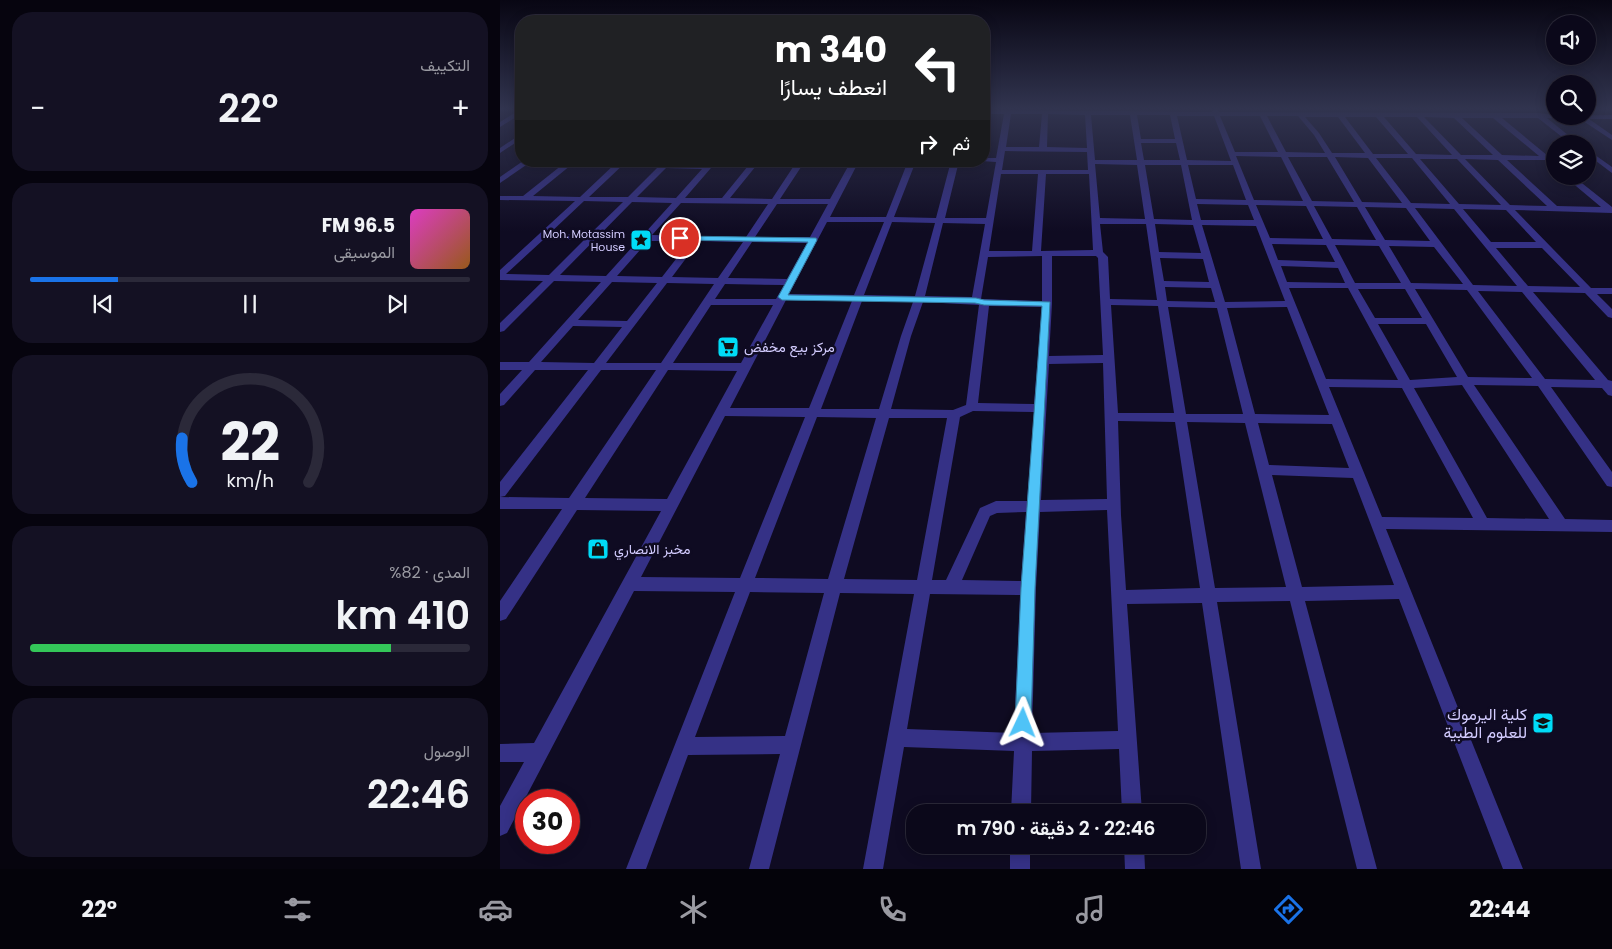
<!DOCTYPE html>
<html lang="ar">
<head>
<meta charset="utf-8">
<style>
	:root { --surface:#0b081a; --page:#141123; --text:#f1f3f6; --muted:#9a9aa2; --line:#2b2939; --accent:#1a73e8 }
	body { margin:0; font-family:Poppins,Vazirmatn,sans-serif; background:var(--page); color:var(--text); direction:rtl; height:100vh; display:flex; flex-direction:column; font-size:19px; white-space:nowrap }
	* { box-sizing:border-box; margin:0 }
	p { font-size:16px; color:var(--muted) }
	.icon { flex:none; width:28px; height:28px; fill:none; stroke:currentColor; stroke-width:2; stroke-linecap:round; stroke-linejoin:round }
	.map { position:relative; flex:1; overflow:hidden; direction:ltr }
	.drawer { display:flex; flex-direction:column; gap:12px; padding:12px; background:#06040e; width:500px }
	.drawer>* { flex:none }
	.hud { position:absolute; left:15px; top:15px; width:475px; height:152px; border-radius:20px; box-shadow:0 2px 12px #0003,0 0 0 1px var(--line); direction:rtl; background:#202124; color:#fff; overflow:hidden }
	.buttons { position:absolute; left:1046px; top:15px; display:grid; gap:10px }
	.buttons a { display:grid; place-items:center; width:50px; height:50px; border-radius:50%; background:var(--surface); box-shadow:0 2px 12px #0003,0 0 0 1px var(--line); font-size:25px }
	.speed { position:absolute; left:15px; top:789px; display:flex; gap:10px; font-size:25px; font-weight:700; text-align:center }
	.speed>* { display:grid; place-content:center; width:65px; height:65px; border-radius:50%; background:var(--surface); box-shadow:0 2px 12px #0003,0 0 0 1px var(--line); line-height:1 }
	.speed .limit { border:8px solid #d22; background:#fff; color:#111 }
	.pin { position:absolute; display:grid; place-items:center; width:42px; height:42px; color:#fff; margin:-21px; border:2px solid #fff; border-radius:50%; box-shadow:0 1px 5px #0007 }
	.me { position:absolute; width:55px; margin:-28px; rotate:2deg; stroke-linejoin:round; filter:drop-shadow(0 0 4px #0008) }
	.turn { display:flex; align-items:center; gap:18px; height:105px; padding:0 20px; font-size:22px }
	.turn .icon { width:65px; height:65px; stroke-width:2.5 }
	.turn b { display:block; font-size:35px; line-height:42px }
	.then { display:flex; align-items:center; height:48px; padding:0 20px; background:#0003; gap:10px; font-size:19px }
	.big { font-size:38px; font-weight:600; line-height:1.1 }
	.drawer .card { flex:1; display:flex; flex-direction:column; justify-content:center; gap:8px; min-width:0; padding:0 18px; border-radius:20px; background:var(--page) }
	.drawer .dial { align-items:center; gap:0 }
	.dial svg { height:130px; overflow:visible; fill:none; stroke:var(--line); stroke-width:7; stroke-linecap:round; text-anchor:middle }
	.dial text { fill:var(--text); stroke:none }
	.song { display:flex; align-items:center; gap:15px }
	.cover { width:60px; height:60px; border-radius:8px; background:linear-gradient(135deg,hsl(310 70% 55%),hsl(30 70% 35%)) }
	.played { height:5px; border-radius:2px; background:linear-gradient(90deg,var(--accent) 20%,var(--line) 20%) }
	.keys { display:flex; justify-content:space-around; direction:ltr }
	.heat { display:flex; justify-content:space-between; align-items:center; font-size:28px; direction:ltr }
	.charge { height:8px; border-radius:4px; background:linear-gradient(90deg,#34c759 82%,var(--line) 0) }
	.trip { position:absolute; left:406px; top:804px; width:300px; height:50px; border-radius:20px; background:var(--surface); box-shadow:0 2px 12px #0003,0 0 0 1px var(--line); font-weight:600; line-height:50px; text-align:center; direction:rtl }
	.tabs { display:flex; height:80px; justify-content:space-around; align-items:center; background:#04030a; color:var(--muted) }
	.tabs .icon { width:35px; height:35px }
	.tabs .on { color:var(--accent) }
	.tabs b { font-size:22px; color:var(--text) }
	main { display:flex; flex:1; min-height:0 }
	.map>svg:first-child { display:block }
</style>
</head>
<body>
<main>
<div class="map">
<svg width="1112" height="869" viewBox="0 0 1112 869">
	<rect width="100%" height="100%" fill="#0f0b22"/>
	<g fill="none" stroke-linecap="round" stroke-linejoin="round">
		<path fill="#353186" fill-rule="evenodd" d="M21,109V114L0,127V122Z
			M717,109L719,112L1038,113L1055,115V116L1112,115V119H1089L1112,135V140L1080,119L1047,118L1079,144H1071L1038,118H1002L1048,156H1055V160L1049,162L1045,160H1007L1057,206L1101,207L1064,176H1073L1112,207V213L1015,210L1091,288H1112V294H1097L1112,309V318L1108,317L1085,293L1033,292L1108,380L1112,381V396L1108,395L1102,388L1051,387L1112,472V487L1107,486L1038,386L974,385L1065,519L1112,520V532L886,529L1023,869H1003L899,599L805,601L877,869H857L790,601L717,602L761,869H741L702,603L627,604L642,812H622L619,749L532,751L531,812H511L514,751L404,747L383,869H363L414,594L340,593L269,869H249L280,754L188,755L146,869H126L235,592L134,591L7,833L0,836V806L24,762H0V744L34,743L161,511L77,510L6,619L0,621V601L62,509H0V482L88,370H35L4,405L0,406V394L22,370H0V362H29L101,282L54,281L4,331L0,332V323L43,281L0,280V270L75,201L0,200V196H23L67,161H76L33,196L80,197L118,161H127L89,197H128L164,161H173L170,164L206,165L209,161H217L185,198H222L252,161H260L230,198L272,199L297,161H305L280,199H330L351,161H359L330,217H386L408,161H416L394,217L436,218L451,161H459L445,218H486L496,162L481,161H484V158H496L504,114H484V110L712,112L713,110ZM511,114H542L539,147H506ZM548,114L585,115L587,148L547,147ZM591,115H630L637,160H595ZM637,115H670L675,139H641ZM677,116H714L731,161L687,160ZM720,116H760L778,152H735ZM767,116H798L814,135L825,153L786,152ZM805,117H838L865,153H832L819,133ZM845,117H876L908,154H873ZM884,117H917L952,155L916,154ZM924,117L954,118L993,155H961ZM962,118H993L1039,156L1002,155ZM641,143H676L680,160H644ZM505,151L587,152L588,170H502ZM736,156L781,157L803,201L754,200ZM788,157H827L854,202L812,201ZM835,157L868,158L902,203L862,202ZM876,158H912L950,204L911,203ZM920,159H957L1001,205L959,204ZM965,159L998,160L1047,206L1010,205ZM595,164L637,165L645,219L600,218ZM645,165H681L692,220L654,219ZM688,165H733L746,200L696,199ZM166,168L202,169L176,198L137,197ZM501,174H538L532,251H489ZM546,174H589L593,250L541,251ZM84,201L123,202L89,235L49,234ZM132,202L172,203L106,276L60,275ZM181,203L268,204L246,237L152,235ZM277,204H328L310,237H255ZM697,204L748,205L754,220H701ZM756,205L806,206L823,239L770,238ZM814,206L857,207L876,240L832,239ZM865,207L906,208L930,241L885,240ZM915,208L954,209L1017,286L973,285ZM963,209L1006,210L1036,242H991ZM327,222H384L354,295L289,294ZM392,222L435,223L415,296L364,295ZM443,223L485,224L472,297L425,296ZM600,224H646L657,300L610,299L608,257L603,252ZM655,224L693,225L701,253L659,252ZM702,225L756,226L785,301L725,302ZM43,240H84L49,275L6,274ZM148,241H190L162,277L117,276ZM199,241L243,242L218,278L172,277ZM252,242L307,243L287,279L228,278ZM772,244L826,245L835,262L778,260ZM835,245L879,246L901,283H855ZM889,246L934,247L963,284L911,283ZM996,248H1042L1080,287L1028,286ZM542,256V301L481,299L488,257ZM552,256H596L598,258L603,355L549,356L552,304ZM660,258L703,259L709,282L664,281ZM781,266L838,268L845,283L787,282ZM112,282L157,283L127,321L78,320ZM167,283L214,284L161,363H106ZM225,284L284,285L276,299H215ZM665,287L711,288L715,302L667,301ZM789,288H848L898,380L826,379ZM858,289H905L922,318H875ZM915,289L967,290L1032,378L968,377ZM978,291L1022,292L1095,380L1045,379ZM286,300L352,301L309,408H230ZM362,301L413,302L401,336L379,409H321ZM423,302L479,305L466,405L453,410L391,409L411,336ZM211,305H273L241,363H173ZM611,305L658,306L674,413H618ZM489,306L542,307L534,404L478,403ZM668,307L717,308L743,414H686ZM787,307L829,415L755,414L727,308ZM878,324H926L957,377L910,380ZM73,326L122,327L94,363L41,362ZM603,363L607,499L541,500L549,364ZM101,370H156L69,498L0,497L5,496ZM168,370L237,371L167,499L85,498ZM962,385L1049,519L987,518L914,388ZM829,387L902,388L973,518L882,517ZM473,411L534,412L527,501H496L480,508L446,580H432L460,417ZM225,416L305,417L240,578L141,577ZM317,417L376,418L328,579L255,578ZM389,418H447L417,580L344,579ZM618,421L675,422L700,588L626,590L621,515ZM687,422L745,423L786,587L715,588ZM758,423L832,424L849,468L769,465ZM772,475L853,478L894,585L802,587ZM607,510L618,731L532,733L536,588L540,512ZM526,512L521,581L462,580L490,516L497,513ZM250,592L324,593L285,736L195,737ZM430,594L520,595L514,733L407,729Z
			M21,134V139L0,153V148Z
			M1088,150L1112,167V173L1088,155Z
			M23,161H32L0,183V177Z
			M510,845H530V869H510Z
			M624,845H644L645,869H625Z"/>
	</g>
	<linearGradient id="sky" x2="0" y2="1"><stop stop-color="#080613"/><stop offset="0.47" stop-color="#31344f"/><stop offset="1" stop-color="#31344f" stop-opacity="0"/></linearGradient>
	<rect width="1112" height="231" fill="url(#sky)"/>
	<path fill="#4fc3f7" stroke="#337fa1" d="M180,236L316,238L317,240L288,295L476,298L484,300L550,302L535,588L531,723L529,728L523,731L518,728L515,723L521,588L542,306L484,305L475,303L282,300L278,297L308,242L177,240V237Z"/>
	<defs>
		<g id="sight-square" transform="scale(1.125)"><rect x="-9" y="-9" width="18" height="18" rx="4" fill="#00dcf7" stroke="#0f0b22"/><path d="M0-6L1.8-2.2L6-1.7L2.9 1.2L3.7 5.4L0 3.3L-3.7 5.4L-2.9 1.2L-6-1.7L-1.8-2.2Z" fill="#111"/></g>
		<g id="supermarket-square" transform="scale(1.125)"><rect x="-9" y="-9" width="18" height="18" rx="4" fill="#00dcf7" stroke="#0f0b22"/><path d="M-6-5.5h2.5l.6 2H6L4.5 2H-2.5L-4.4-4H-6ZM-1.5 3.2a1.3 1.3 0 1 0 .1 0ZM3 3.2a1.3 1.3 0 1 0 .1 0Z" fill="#111"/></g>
		<g id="shop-square" transform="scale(1.125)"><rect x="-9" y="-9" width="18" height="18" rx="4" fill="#00dcf7" stroke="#0f0b22"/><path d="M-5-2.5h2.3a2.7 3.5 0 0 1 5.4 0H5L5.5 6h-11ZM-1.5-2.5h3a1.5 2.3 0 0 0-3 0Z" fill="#111"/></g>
		<g id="university-square" transform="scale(1.125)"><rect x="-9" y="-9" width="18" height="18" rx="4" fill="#00dcf7" stroke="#0f0b22"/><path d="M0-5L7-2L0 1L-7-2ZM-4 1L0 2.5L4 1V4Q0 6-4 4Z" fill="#111"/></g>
	</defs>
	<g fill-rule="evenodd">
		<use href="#sight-square" x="141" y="240"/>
		<use href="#supermarket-square" x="228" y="347"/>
		<use href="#shop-square" x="98" y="549"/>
		<use href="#university-square" x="1043" y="723"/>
	</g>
	<g text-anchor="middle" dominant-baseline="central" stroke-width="5" stroke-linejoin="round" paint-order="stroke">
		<g font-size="11" fill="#d3ccff" stroke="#0f0b22" text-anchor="end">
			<text x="125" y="234">Moh. Motassim<tspan x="125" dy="13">House</tspan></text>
		</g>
		<g font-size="14" fill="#d3ccff" stroke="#0f0b22" text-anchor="start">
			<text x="244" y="347">مركز بيع مخفض</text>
			<text x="114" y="549">مخبز الانصاري</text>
		</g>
		<g font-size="16" fill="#d3ccff" stroke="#0f0b22" text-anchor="end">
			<text x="1027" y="714">كلية اليرموك<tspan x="1027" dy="18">للعلوم الطبية</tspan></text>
		</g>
	</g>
</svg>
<div class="buttons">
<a><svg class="icon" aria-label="sound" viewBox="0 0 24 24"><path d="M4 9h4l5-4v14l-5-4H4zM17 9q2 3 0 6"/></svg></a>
<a><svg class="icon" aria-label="search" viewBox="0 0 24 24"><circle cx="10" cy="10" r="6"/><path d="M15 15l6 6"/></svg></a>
<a><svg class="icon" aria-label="layers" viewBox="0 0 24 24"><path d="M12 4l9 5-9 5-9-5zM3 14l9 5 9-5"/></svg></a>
</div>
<div class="speed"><div class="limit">30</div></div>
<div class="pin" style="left:180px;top:238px;background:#d93025"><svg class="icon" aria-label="arrive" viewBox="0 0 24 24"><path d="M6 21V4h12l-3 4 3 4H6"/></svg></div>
<svg class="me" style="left:523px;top:723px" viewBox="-20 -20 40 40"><path d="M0-17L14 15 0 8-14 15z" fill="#4fc3f7" stroke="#fff" stroke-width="4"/></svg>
<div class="trip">22:46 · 2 دقيقة · 790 m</div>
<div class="hud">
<div class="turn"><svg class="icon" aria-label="left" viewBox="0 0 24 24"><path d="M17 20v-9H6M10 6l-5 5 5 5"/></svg><div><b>340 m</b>انعطف يسارًا</div></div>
<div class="then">ثم<svg class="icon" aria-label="right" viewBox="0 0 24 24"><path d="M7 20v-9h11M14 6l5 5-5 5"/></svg></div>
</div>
</div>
<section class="drawer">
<div class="card"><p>التكييف</p>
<div class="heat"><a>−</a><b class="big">22°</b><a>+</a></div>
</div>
<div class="card">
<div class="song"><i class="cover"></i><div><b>96.5 FM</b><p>الموسيقى</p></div></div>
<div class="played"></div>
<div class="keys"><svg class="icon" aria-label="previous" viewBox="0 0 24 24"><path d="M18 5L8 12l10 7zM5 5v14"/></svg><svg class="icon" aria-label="pause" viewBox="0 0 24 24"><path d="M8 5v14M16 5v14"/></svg><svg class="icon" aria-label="next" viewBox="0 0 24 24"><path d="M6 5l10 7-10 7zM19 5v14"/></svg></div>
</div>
<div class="card dial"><svg viewBox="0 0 100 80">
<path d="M14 69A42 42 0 1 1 86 69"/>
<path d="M14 69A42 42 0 0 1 8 42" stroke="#1a73e8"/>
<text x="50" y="56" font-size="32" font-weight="700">22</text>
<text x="50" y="72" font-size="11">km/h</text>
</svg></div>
<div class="card"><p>المدى · 82%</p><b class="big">410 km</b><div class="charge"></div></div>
<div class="card"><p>الوصول</p><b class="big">22:46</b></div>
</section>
</main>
<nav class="tabs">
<b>22:44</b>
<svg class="icon on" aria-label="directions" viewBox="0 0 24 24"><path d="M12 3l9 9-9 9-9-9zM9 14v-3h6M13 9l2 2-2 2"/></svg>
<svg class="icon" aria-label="music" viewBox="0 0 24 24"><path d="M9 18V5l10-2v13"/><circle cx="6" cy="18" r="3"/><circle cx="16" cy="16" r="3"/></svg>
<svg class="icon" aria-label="phone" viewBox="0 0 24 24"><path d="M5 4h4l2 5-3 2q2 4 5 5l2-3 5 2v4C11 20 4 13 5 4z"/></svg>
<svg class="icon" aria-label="climate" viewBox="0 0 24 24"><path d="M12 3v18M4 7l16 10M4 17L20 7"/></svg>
<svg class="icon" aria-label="car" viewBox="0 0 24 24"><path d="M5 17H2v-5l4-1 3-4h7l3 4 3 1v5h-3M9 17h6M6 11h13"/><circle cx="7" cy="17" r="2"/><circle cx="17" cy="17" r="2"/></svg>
<svg class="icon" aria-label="filters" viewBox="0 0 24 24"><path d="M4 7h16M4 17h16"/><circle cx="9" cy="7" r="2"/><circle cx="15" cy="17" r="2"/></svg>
<b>22°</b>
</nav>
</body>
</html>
